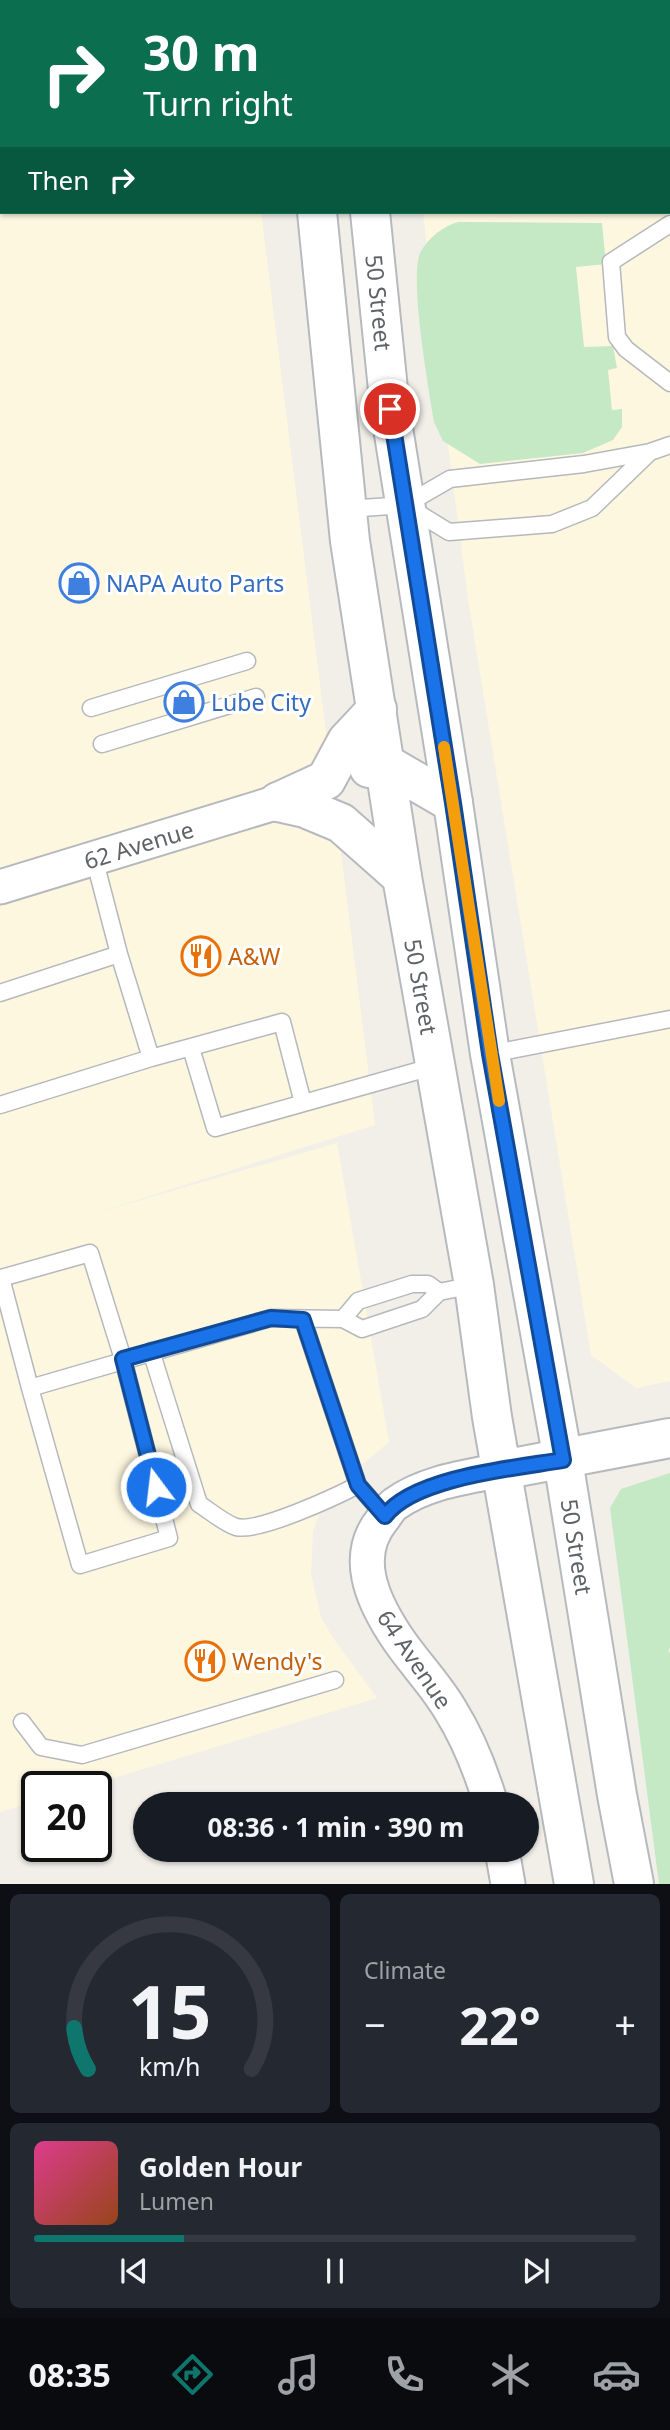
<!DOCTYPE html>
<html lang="en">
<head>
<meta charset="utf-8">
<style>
	:root { --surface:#171b24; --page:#242831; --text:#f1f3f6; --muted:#9ea1a6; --line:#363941; --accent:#0f766e }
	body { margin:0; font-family:"Noto Sans",sans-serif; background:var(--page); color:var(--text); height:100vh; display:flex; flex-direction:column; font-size:26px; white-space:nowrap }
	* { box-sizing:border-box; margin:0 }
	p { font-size:23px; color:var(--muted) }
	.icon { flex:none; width:38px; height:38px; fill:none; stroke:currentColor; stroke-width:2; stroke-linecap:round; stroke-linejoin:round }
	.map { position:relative; height:1884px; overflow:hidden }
	.sheet { display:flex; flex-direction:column; gap:10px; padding:10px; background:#0d0f14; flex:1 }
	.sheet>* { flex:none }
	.top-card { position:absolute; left:0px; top:0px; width:670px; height:214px; box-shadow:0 2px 5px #0004; background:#0b6e4f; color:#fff; overflow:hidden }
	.speed { position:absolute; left:21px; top:1771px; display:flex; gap:14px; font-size:35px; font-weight:700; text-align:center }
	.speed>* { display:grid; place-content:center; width:91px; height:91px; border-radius:50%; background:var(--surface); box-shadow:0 2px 5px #0004; line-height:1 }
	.speed .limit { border:4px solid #111; border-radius:10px; background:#fff; color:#111 }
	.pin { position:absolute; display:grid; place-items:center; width:60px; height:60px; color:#fff; margin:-30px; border:4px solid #fff; border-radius:50%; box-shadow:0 2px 7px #0007 }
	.me { position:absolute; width:77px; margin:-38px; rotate:345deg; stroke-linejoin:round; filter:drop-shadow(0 0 5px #0008) }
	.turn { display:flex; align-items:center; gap:24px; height:147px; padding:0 28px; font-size:32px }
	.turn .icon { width:91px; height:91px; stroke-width:2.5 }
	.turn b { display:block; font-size:49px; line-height:60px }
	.then { display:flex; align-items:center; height:66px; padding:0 28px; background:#0003; gap:14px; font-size:26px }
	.big { font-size:52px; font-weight:700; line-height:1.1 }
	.sheet .widget { flex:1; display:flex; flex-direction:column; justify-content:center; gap:10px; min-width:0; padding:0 24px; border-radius:10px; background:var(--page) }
	.sheet .dial { align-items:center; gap:0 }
	.dial svg { height:182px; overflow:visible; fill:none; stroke:var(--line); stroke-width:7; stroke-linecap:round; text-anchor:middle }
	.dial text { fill:var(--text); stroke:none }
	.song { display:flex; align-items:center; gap:21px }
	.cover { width:84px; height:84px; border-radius:10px; background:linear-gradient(135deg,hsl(330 70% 55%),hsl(20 70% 35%)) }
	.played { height:7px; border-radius:4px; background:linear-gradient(90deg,var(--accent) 25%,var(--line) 25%) }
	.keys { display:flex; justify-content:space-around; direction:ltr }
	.heat { display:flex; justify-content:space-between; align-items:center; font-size:38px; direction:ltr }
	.sheet .tiles { flex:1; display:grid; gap:10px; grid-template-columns:1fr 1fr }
	.widget:last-child { grid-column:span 2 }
	.trip { position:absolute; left:133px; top:1792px; width:406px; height:70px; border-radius:35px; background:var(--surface); box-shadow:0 2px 5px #0004; font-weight:700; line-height:70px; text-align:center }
	.tabs { display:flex; height:112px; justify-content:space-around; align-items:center; background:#090b0e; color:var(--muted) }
	.tabs .icon { width:49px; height:49px }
	.tabs .active { color:var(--accent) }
	.tabs b { font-size:32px; color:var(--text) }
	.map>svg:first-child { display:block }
</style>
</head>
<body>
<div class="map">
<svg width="670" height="1884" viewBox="0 0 670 1884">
	<rect width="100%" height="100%" fill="#f1efe8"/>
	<path fill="#fef7e0" d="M0,0H256L2,2V212H261L375,1125L86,1216L337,1143L389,1442L359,1467L322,1507L313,1531L311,1575L321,1617L333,1638L377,1698L84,1787H37V1801L0,1812Z
		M413,0H670V1381L636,1388L591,1355L468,599L448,444L423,212H668V2Z"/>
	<path fill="#c5e8c5" d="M458,222L602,223L606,264L576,267L584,347L613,346L617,368L608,370L612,410L622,409V427L613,440L583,453L480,464L443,441L434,422C429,390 408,275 421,251C429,237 444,226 458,222Z
		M670,1473V1647L668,1651L670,1653V1884H659L610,1508L621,1489Z"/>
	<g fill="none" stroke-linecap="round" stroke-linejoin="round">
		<g stroke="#b5b8bc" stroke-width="19">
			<path id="lane" d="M530,2L531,0
				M668,52H670
				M668,160H670
				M668,187H670
				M670,224L611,262L617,337L626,349L670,383
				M408,507L449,532L552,524L592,508L650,452
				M347,509L405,505L450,479L584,464L650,452L670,445
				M91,708L247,661
				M102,744L256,697
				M119,954L151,1058
				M0,993L119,954L94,858
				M191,1048L215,1128L435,1066
				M490,1054L670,1019
				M0,1105L151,1058L282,1022L303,1103
				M343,1319L358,1301L412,1284H428L439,1292
				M303,1320L358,1485L385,1516
				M151,1351L199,1504C210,1511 224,1523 236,1527C258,1533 337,1496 358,1485
				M30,1388L80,1565L169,1538L123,1359L90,1253L1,1278L30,1388L271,1318L343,1319L362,1329L422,1309L439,1292L474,1285
				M22,1722L41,1747L82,1755L335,1680"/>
		</g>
		<g stroke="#b5b8bc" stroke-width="37">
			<g id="street">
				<path id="s1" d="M0,887L278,802"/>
				<path d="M491,1804C481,1771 469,1740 451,1711C435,1683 411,1660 394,1633C372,1599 353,1556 382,1520C386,1515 390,1507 395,1504C425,1482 467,1477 502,1470"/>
				<path d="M502,1850L508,1884"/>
			</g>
		</g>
		<g stroke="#b6babf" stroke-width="42">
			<g id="secondary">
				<path d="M269,0L270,2"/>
				<path d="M301,0V2"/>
				<path d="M364,0V2"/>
				<path id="s2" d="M317,212L350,541L402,877L474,1285L492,1417L574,1884"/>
				<path id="s3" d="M370,212L390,409L453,803L490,1054L563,1460L617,1795L634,1884"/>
				<path d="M369,768L384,763L453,803"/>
				<path d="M278,802L305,808L341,823L402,877"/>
				<path d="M278,802L326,780L347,741L377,709"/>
				<path d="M502,1470L670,1438"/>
			</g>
		</g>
		<use href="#lane" stroke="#fff" stroke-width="16"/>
		<use href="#street" stroke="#fff" stroke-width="33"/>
		<use href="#secondary" stroke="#fff" stroke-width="38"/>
	</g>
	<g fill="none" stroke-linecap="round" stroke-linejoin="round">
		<g stroke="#114b97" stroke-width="18">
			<path id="route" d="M156,1487L123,1359L271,1318L303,1320L358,1485L385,1516C414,1477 516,1468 563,1460L490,1054L453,803L390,409"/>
		</g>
		<use href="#route" stroke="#1a73e8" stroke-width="12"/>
		<path stroke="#f59e0b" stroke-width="12" d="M444,747L499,1101"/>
	</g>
	<defs>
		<g id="shop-ring" transform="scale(2.0125)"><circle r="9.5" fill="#fff" stroke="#3f7fe0" stroke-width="1.5"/><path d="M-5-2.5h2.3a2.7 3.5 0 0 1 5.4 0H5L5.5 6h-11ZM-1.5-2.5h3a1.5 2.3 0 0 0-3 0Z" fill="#3f7fe0"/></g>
		<g id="restaurant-ring" transform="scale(2.0125)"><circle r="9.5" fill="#fff" stroke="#e8710a" stroke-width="1.5"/><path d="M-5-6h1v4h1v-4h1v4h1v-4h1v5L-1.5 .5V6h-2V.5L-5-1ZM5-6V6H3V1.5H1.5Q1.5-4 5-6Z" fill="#e8710a"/></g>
	</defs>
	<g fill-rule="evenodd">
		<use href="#shop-ring" x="79" y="583"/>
		<use href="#shop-ring" x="184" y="702"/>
		<use href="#restaurant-ring" x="201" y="956"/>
		<use href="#restaurant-ring" x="205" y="1661"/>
	</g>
	<g text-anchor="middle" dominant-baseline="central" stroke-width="6" stroke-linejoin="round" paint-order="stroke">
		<g font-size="23" fill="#5f6368" stroke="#fff">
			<text stroke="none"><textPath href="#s3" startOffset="91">50 Street</textPath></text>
			<text stroke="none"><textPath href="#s1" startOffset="145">62 Avenue</textPath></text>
			<text stroke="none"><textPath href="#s2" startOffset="782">50 Street</textPath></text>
			<text stroke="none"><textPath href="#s3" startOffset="1351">50 Street</textPath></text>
			<text transform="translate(415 1659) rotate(56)">64 Avenue</text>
		</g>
		<g font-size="23" fill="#366cbe" stroke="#fff" text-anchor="start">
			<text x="106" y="583">NAPA Auto Parts</text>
			<text x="211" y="702">Lube City</text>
		</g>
		<g font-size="23" fill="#c56008" stroke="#fff" text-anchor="start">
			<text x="228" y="956">A&amp;W</text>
			<text x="232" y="1661">Wendy's</text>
		</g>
	</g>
</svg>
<div class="speed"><div class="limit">20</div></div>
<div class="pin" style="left:390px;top:409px;background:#d93025"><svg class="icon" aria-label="arrive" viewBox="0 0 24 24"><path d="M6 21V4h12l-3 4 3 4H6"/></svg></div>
<svg class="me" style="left:156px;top:1487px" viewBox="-20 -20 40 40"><circle r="17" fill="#1a73e8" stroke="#fff" stroke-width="3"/><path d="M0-11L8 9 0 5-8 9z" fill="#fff"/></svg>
<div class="trip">08:36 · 1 min · 390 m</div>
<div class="top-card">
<div class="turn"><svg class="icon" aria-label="right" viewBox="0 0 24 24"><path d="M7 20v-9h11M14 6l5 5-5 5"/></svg><div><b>30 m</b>Turn right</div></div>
<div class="then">Then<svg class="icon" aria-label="right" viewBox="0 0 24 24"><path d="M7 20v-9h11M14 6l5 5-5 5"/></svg></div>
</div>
</div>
<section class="sheet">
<div class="tiles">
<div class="widget dial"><svg viewBox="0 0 100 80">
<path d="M14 69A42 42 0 1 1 86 69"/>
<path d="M14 69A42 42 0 0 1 8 51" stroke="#0f766e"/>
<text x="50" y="56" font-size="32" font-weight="700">15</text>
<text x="50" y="72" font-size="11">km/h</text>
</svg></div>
<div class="widget"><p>Climate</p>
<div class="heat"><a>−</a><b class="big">22°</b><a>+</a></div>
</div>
<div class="widget">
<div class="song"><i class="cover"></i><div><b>Golden Hour</b><p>Lumen</p></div></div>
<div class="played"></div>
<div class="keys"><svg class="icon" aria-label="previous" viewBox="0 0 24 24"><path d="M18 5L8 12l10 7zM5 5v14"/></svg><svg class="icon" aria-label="pause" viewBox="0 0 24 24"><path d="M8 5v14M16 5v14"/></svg><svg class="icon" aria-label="next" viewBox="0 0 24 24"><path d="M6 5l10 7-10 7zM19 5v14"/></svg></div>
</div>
</div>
</section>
<nav class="tabs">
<b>08:35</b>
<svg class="icon active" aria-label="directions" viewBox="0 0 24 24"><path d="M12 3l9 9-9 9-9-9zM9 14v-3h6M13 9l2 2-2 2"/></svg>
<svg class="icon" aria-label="music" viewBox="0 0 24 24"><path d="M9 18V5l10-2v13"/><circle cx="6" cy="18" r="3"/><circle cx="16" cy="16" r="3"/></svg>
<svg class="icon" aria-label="phone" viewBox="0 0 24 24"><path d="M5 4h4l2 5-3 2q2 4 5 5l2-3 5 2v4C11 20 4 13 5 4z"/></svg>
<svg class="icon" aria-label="climate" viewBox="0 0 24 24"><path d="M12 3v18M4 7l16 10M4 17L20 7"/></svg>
<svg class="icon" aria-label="car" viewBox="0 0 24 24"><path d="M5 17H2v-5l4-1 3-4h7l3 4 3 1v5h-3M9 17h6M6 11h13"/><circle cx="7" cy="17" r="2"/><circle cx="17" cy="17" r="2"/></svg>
</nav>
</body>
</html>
